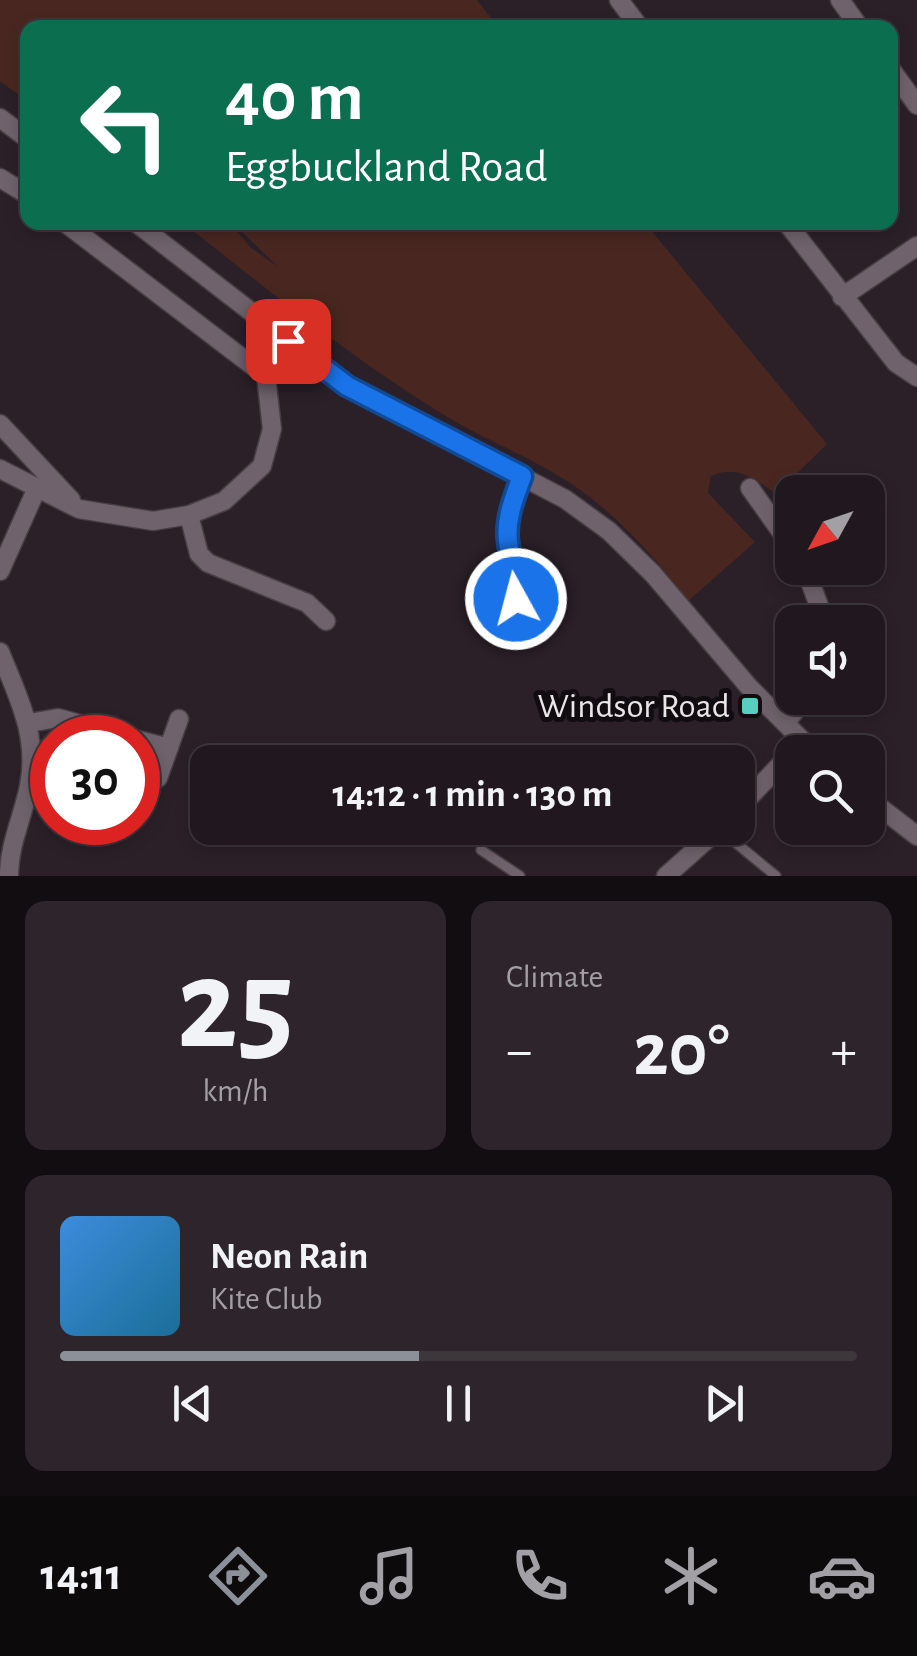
<!DOCTYPE html>
<html lang="en">
<head>
<meta charset="utf-8">
<style>
	:root { --surface:#20181e; --page:#2d252b; --text:#f1f3f6; --muted:#a2a0a4; --line:#3d373c; --accent:#8c9099 }
	body { margin:0; font-family:"Alegreya Sans",sans-serif; background:var(--page); color:var(--text); height:100vh; display:flex; flex-direction:column; font-size:38px; white-space:nowrap }
	* { box-sizing:border-box; margin:0 }
	p { font-size:32px; color:var(--muted) }
	.icon { flex:none; width:55px; height:55px; fill:none; stroke:currentColor; stroke-width:2; stroke-linecap:round; stroke-linejoin:round }
	.map { position:relative; height:876px; overflow:hidden }
	.panel { display:flex; flex-direction:column; gap:25px; padding:25px; background:#120d10; flex:1 }
	.panel>* { flex:none }
	.hud { position:absolute; left:20px; top:20px; width:878px; height:210px; border-radius:20px; box-shadow:0 5px 15px #0003,0 0 0 2px var(--line); background:#0b6e4f; color:#fff; overflow:hidden }
	.needle { width:65px; rotate:230deg }
	.fabs { position:absolute; left:775px; top:475px; display:grid; gap:20px }
	.fabs a { display:grid; place-items:center; width:110px; height:110px; border-radius:20px; background:var(--surface); box-shadow:0 5px 15px #0003,0 0 0 2px var(--line); font-size:50px }
	.speed { position:absolute; left:30px; top:715px; display:flex; gap:20px; font-size:50px; font-weight:700; text-align:center }
	.speed>* { display:grid; place-content:center; width:130px; height:130px; border-radius:50%; background:var(--surface); box-shadow:0 5px 15px #0003,0 0 0 2px var(--line); line-height:1 }
	.speed .limit { border:15px solid #d22; background:#fff; color:#111 }
	.pin { position:absolute; display:grid; place-items:center; width:85px; height:85px; color:#fff; margin:-42px; border-radius:20px; box-shadow:0 5px 15px #0006 }
	.me { position:absolute; width:110px; margin:-55px; rotate:353deg; stroke-linejoin:round; filter:drop-shadow(0 0 8px #0008) }
	.turn { display:flex; align-items:center; gap:35px; height:210px; padding:0 40px; font-size:45px }
	.turn .icon { width:130px; height:130px; stroke-width:2.5 }
	.turn b { display:block; font-size:70px; line-height:85px }
	.big { font-size:75px; font-weight:700; line-height:1.1 }
	.panel .widget { flex:1; display:flex; flex-direction:column; justify-content:center; gap:15px; min-width:0; padding:0 35px; border-radius:20px; background:var(--page) }
	.panel .dial { align-items:center; gap:0 }
	.dial b { font-size:130px; line-height:1 }
	.song { display:flex; align-items:center; gap:30px }
	.cover { width:120px; height:120px; border-radius:15px; background:linear-gradient(135deg,hsl(210 70% 55%),hsl(200 70% 35%)) }
	.played { height:10px; border-radius:5px; background:linear-gradient(90deg,var(--accent) 45%,var(--line) 45%) }
	.keys { display:flex; justify-content:space-around; direction:ltr }
	.heat { display:flex; justify-content:space-between; align-items:center; font-size:55px; direction:ltr }
	.panel .tiles { flex:1; display:grid; gap:25px; grid-template-columns:1fr 1fr }
	.widget:last-child { grid-column:span 2 }
	.trip { position:absolute; left:190px; top:745px; width:565px; height:100px; border-radius:20px; background:var(--surface); box-shadow:0 5px 15px #0003,0 0 0 2px var(--line); font-weight:700; line-height:100px; text-align:center }
	.dock { display:flex; height:160px; justify-content:space-around; align-items:center; background:#0d0a0c; color:var(--muted) }
	.dock .icon { width:70px; height:70px }
	.dock .selected { color:var(--accent) }
	.dock b { font-size:45px; color:var(--text) }
	.map>svg:first-child { display:block }
</style>
</head>
<body>
<div class="map">
<svg width="917" height="876" viewBox="0 0 917 876">
	<rect width="100%" height="100%" fill="#2b2028"/>
	<path fill="#492720" d="M0,0H477L498,27L28,28L27,101L0,81Z
		M183,223H230L251,248L278,267L233,223H645L827,444L776,494C755,479 737,464 711,476L708,493L755,542L688,601C656,558 619,517 576,487C534,458 484,440 441,413C350,357 267,289 183,223Z"/>
	<g fill="none" stroke-linecap="round" stroke-linejoin="round">
		<g stroke="#473e45" stroke-width="12">
			<path id="service" d="M720,830L776,876
				M481,850L520,876"/>
		</g>
		<g stroke="#473e45" stroke-width="21">
			<path id="minor" d="M619,0L640,28
				M840,0L860,28
				M890,68L917,105
				M0,118L28,139
				M0,178L28,195
				M135,222L347,386L565,499L609,531L653,574L749,687L814,752
				M786,222L896,363L917,377
				M842,297L917,246
				M0,424L71,500
				M0,469L79,509L153,521L189,515L224,501L262,466L272,429L266,376L64,222
				M750,488L792,547
				M189,515L199,554L208,563L307,603L326,621
				M805,568L825,622
				M0,571L37,488
				M510,608L544,628
				M500,625C526,581 511,584 507,540C506,518 515,496 522,476
				M0,652C18,697 39,736 29,786C23,817 9,844 9,876
				M29,723L58,718L130,738
				M785,723L806,698
				M138,740L169,748
				M158,778L179,719
				M868,798L917,836
				M738,809L802,742
				M666,876L720,828"/>
		</g>
		<use href="#service" stroke="#6f626c" stroke-width="9"/>
		<use href="#minor" stroke="#6f626c" stroke-width="18"/>
	</g>
	<g fill="none" stroke-linecap="round" stroke-linejoin="round">
		<g stroke="#114b97" stroke-width="25">
			<path id="route" d="M288,341L347,386L522,476C515,496 505,519 508,541C510,561 519,578 516,599"/>
		</g>
		<use href="#route" stroke="#1a73e8" stroke-width="18"/>
	</g>
	<rect fill="#58cec0" stroke="#100c0f" stroke-width="4" x="740" y="696" width="20" height="20" rx="5"/>
	<g text-anchor="middle" dominant-baseline="central" stroke-width="10" stroke-linejoin="round" paint-order="stroke">
		<g font-size="35" fill="#ebe4e9" stroke="#100c0f" text-anchor="end">
			<text x="730" y="706">Windsor Road</text>
		</g>
	</g>
</svg>
<div class="fabs">
<a><svg class="needle" viewBox="-14 -14 28 28"><path d="M0-13l5 13h-10z" fill="#e53935"/><path d="M0 13l5-13h-10z" fill="#a2a0a4"/></svg></a>
<a><svg class="icon" aria-label="sound" viewBox="0 0 24 24"><path d="M4 9h4l5-4v14l-5-4H4zM17 9q2 3 0 6"/></svg></a>
<a><svg class="icon" aria-label="search" viewBox="0 0 24 24"><circle cx="10" cy="10" r="6"/><path d="M15 15l6 6"/></svg></a>
</div>
<div class="speed"><div class="limit">30</div></div>
<div class="pin" style="left:288px;top:341px;background:#d93025"><svg class="icon" aria-label="arrive" viewBox="0 0 24 24"><path d="M6 21V4h12l-3 4 3 4H6"/></svg></div>
<svg class="me" style="left:516px;top:599px" viewBox="-20 -20 40 40"><circle r="17" fill="#1a73e8" stroke="#fff" stroke-width="3"/><path d="M0-11L8 9 0 5-8 9z" fill="#fff"/></svg>
<div class="trip">14:12 · 1 min · 130 m</div>
<div class="hud">
<div class="turn"><svg class="icon" aria-label="left" viewBox="0 0 24 24"><path d="M17 20v-9H6M10 6l-5 5 5 5"/></svg><div><b>40 m</b>Eggbuckland Road</div></div>
</div>
</div>
<section class="panel">
<div class="tiles">
<div class="widget dial"><b>25</b><p>km/h</p></div>
<div class="widget"><p>Climate</p>
<div class="heat"><a>−</a><b class="big">20°</b><a>+</a></div>
</div>
<div class="widget">
<div class="song"><i class="cover"></i><div><b>Neon Rain</b><p>Kite Club</p></div></div>
<div class="played"></div>
<div class="keys"><svg class="icon" aria-label="previous" viewBox="0 0 24 24"><path d="M18 5L8 12l10 7zM5 5v14"/></svg><svg class="icon" aria-label="pause" viewBox="0 0 24 24"><path d="M8 5v14M16 5v14"/></svg><svg class="icon" aria-label="next" viewBox="0 0 24 24"><path d="M6 5l10 7-10 7zM19 5v14"/></svg></div>
</div>
</div>
</section>
<nav class="dock">
<b>14:11</b>
<svg class="icon selected" aria-label="directions" viewBox="0 0 24 24"><path d="M12 3l9 9-9 9-9-9zM9 14v-3h6M13 9l2 2-2 2"/></svg>
<svg class="icon" aria-label="music" viewBox="0 0 24 24"><path d="M9 18V5l10-2v13"/><circle cx="6" cy="18" r="3"/><circle cx="16" cy="16" r="3"/></svg>
<svg class="icon" aria-label="phone" viewBox="0 0 24 24"><path d="M5 4h4l2 5-3 2q2 4 5 5l2-3 5 2v4C11 20 4 13 5 4z"/></svg>
<svg class="icon" aria-label="climate" viewBox="0 0 24 24"><path d="M12 3v18M4 7l16 10M4 17L20 7"/></svg>
<svg class="icon" aria-label="car" viewBox="0 0 24 24"><path d="M5 17H2v-5l4-1 3-4h7l3 4 3 1v5h-3M9 17h6M6 11h13"/><circle cx="7" cy="17" r="2"/><circle cx="17" cy="17" r="2"/></svg>
</nav>
</body>
</html>
